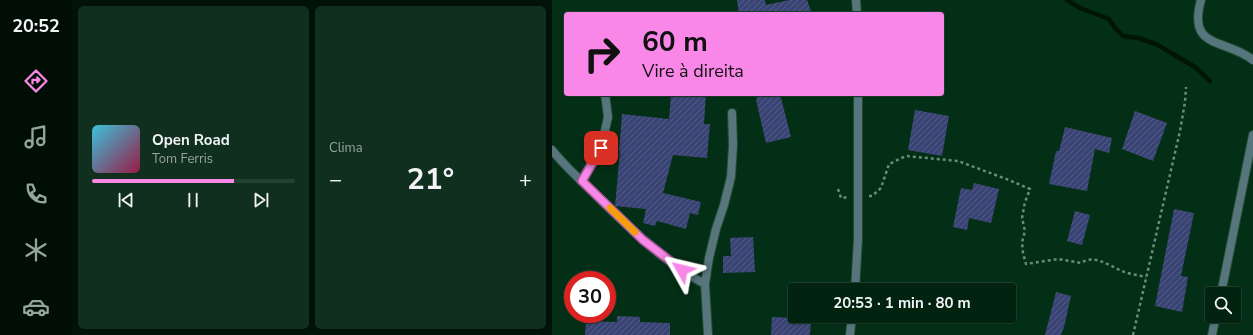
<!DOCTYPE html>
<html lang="pt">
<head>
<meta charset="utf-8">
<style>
	:root { --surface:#022310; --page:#102f1e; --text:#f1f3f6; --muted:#96a49f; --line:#234030; --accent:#f987e8 }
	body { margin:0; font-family:"Nunito Sans",sans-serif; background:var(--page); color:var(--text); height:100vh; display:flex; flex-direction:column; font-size:15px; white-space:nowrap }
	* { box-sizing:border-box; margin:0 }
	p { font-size:13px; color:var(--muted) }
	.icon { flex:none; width:22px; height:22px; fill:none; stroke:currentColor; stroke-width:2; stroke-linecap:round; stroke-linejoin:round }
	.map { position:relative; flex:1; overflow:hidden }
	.details { display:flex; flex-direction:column; gap:6px; padding:6px; background:#011309; width:480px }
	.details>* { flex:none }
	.guide { position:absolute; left:12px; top:12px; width:380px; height:84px; border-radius:4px; box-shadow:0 1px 3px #0004,0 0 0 1px var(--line); background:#f987e8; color:#111; overflow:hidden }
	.fabs { position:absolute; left:653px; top:287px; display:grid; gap:8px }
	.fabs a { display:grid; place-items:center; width:36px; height:36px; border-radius:4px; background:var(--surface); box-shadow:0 1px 3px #0004,0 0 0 1px var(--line); font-size:20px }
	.speed { position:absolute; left:12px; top:271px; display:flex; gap:8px; font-size:20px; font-weight:700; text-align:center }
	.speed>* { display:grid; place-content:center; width:52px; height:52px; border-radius:50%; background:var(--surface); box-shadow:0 1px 3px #0004,0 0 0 1px var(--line); line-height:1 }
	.speed .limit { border:6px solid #d22; background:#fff; color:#111 }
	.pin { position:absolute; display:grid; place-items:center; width:34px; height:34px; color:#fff; margin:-17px; border-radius:8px; box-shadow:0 2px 6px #0006 }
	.me { position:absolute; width:44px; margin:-22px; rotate:307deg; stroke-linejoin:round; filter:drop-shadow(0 0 3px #0008) }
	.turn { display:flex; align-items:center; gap:14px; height:84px; padding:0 12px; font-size:18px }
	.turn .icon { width:52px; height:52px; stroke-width:2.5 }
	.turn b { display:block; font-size:28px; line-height:34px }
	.big { font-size:30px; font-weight:700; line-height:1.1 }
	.details .card { flex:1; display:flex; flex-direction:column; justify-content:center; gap:6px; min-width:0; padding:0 14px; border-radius:6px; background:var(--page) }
	.song { display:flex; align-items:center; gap:12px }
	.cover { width:48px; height:48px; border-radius:6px; background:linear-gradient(135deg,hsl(190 70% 55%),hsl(340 70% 35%)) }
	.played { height:4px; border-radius:2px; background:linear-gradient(90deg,var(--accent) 70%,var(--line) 70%) }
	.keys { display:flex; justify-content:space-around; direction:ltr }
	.heat { display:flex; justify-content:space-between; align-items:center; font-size:22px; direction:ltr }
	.details .tiles { flex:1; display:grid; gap:6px; grid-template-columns:repeat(2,1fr) }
	.trip { position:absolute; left:236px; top:283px; width:228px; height:40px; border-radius:4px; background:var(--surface); box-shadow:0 1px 3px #0004,0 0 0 1px var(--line); font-weight:700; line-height:40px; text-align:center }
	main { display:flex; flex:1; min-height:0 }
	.menu { display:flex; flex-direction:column; width:72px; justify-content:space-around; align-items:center; background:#010e06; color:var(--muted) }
	.menu .icon { width:28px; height:28px }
	.menu .active { color:var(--accent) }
	.menu b { font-size:18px; color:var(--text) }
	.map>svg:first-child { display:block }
</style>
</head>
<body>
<main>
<nav class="menu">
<b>20:52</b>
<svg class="icon active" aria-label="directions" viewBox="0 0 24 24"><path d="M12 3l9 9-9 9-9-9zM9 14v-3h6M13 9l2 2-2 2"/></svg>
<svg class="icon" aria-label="music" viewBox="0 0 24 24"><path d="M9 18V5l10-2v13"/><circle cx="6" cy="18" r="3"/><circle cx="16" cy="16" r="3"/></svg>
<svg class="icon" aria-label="phone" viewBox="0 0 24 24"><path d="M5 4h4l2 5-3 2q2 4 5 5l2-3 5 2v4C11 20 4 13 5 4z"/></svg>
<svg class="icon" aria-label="climate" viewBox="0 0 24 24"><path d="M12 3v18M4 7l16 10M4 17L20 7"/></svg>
<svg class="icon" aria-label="car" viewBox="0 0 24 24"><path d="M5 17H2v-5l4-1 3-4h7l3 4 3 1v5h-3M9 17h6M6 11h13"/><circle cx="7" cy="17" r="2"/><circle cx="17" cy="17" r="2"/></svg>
</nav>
<section class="details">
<div class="tiles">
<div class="card">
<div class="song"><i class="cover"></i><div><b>Open Road</b><p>Tom Ferris</p></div></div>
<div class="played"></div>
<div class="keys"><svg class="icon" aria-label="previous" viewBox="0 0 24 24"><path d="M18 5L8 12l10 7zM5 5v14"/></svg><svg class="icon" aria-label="pause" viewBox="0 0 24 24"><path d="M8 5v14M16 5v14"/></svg><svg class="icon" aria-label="next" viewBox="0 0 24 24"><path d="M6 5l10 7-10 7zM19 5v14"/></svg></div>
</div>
<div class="card"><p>Clima</p>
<div class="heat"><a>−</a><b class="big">21°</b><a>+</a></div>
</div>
</div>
</section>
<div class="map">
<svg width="701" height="335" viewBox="0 0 701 335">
	<defs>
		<pattern id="building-hatch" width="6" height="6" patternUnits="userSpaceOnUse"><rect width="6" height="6" fill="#394374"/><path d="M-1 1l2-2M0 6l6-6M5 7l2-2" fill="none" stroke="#545e86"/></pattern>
	</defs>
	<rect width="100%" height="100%" fill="#032f16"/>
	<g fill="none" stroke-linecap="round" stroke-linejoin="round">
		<path stroke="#001505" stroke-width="4.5" d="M515,0L528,8L557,19L563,28L571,36L586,38L604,44L643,67L658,81"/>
	</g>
	<path fill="url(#building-hatch)" d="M185,0H213L214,5L237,0H255L260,14H187Z
		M119,94H154L152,124H158L155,158L121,155L111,193L149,202L146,215L138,213L134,229L105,221L103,226L91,223L94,209L63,206L68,151H67L70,114L117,119Z
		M204,94H228L239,137L214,143L204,100H205Z
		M363,110L397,116L390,156L356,150Z
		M583,111L615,123L601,161L570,149Z
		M513,127L560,138L557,153L543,149L535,191L497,184L504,151H507Z
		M422,183L447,189L439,223L417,218L415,230L401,227L409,188L420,190Z
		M622,209L642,213L629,276L636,277L630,312L603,306Z
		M523,211L538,215L530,245L515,241Z
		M201,237L203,272L171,273V256H179L178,238Z
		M504,292L519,296L512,327L509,335H493Z
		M65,316L88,317V322L118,323V335H33L34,321L65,322Z
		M220,317L259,319L258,335H219Z"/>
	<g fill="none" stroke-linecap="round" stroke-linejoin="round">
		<g stroke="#204b32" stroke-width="10">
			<path id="minor" d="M304,0L305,14
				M649,0C635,50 673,38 701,60
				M0,150C15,169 34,185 51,202C83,232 114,264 153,284
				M29,181L49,148L56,117L53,94
				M303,290L306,239V94
				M669,294L701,135
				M156,335L153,284L157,258L164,229L172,205L179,177L181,145L180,113
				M298,335L300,316
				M660,335L664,316"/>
		</g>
		<path stroke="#668f74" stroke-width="2.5" stroke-dasharray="3 3" stroke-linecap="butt" d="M286,189L289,198L296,197
			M317,196H320L329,188L337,164L354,156L406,161L457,180L478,189L473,202L470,218L473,231L470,242L471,253L474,264L506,259L529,263C542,254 556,265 570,271C577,274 586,275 594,277
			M581,335L628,131L633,102L634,87"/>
		<use href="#minor" stroke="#56757c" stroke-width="8"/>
	</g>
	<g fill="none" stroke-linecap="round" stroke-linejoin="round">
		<g stroke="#a25897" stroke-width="10">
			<path id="route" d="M49,148L30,181L91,240L130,270"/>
		</g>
		<use href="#route" stroke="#f987e8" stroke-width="7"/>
		<path stroke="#f59e0b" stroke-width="7" d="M58,208L83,232"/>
	</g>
</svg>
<div class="fabs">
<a><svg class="icon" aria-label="search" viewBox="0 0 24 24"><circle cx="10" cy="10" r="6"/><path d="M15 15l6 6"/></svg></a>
</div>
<div class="speed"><div class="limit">30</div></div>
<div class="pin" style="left:49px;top:148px;background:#d93025"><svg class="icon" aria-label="arrive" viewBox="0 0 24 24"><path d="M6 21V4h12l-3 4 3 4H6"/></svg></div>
<svg class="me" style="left:130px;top:270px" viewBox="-20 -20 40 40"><path d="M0-17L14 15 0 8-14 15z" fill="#f987e8" stroke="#fff" stroke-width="4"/></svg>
<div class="trip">20:53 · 1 min · 80 m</div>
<div class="guide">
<div class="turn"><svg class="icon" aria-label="right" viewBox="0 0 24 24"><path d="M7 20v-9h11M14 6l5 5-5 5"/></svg><div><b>60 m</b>Vire à direita</div></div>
</div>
</div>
</main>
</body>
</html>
